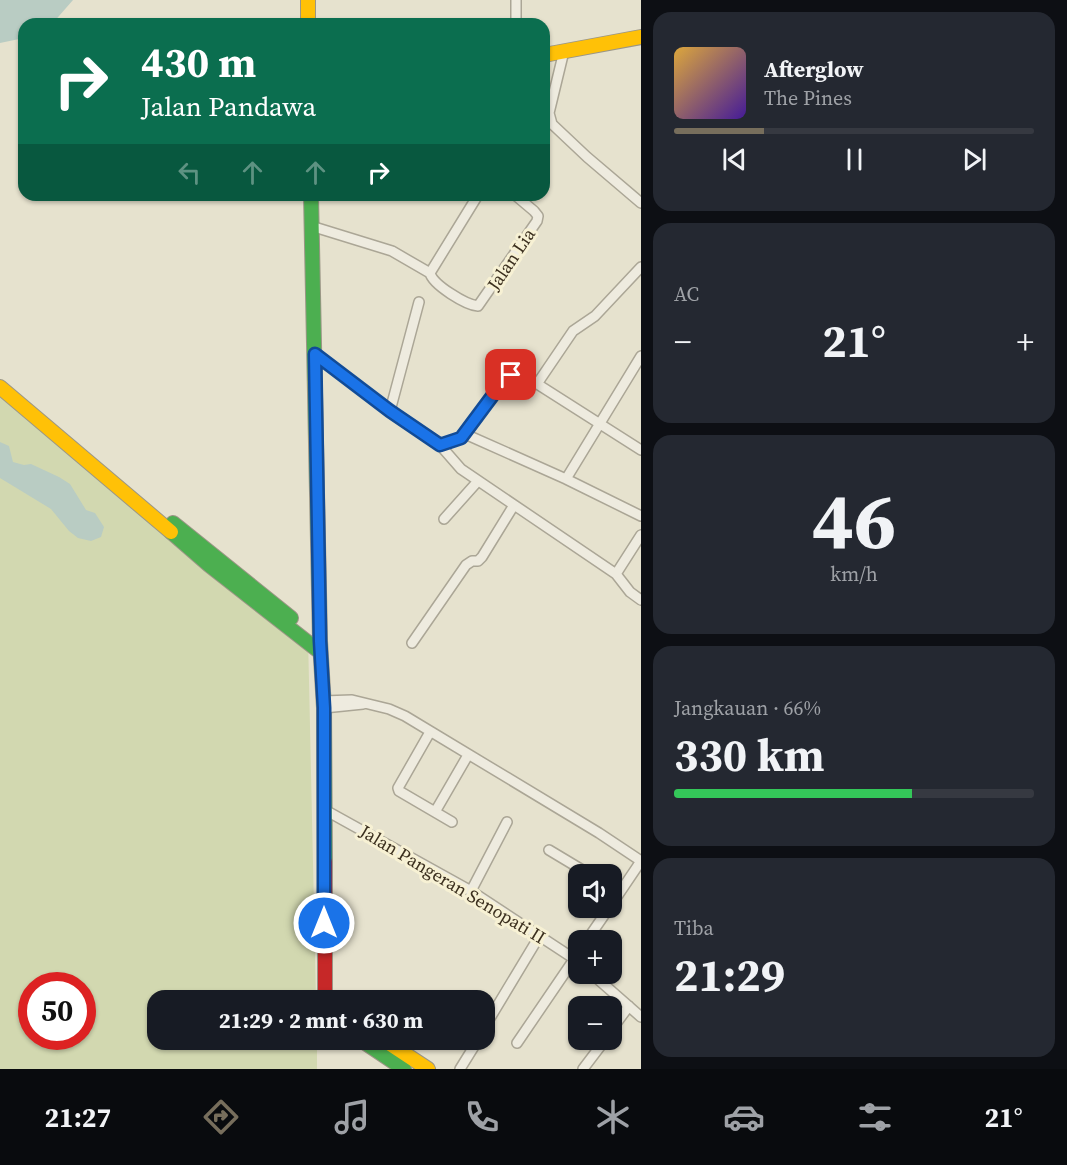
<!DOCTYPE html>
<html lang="id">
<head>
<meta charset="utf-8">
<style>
	:root { --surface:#171b24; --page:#242831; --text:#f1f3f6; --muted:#9ea1a6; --line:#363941; --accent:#776e5c }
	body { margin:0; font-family:"Source Serif 4",serif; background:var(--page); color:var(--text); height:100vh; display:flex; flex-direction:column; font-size:22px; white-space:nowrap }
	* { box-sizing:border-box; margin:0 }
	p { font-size:20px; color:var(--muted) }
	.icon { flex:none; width:33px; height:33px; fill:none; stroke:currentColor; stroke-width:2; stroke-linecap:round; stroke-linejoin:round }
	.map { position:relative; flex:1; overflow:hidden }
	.drawer { display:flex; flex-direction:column; gap:12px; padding:12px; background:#0d0f14; width:426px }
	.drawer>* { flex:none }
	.guide { position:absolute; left:18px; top:18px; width:532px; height:183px; border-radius:18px; box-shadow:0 2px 4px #0004; background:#0b6e4f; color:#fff; overflow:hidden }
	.fabs { position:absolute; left:568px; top:864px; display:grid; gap:12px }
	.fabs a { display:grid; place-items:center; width:54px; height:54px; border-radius:12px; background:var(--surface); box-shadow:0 2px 4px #0004; font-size:30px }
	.speed { position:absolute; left:18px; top:972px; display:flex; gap:12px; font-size:30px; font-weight:700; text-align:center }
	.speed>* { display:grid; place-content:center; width:78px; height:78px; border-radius:50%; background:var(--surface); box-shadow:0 2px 4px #0004; line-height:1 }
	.speed .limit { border:9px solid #d22; background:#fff; color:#111 }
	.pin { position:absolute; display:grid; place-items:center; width:51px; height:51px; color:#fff; margin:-26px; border-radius:12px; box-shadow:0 3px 9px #0006 }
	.me { position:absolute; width:66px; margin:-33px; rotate:0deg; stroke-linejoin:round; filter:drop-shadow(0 0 4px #0008) }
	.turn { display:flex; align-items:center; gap:21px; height:126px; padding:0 24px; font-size:27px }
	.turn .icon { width:78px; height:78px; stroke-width:2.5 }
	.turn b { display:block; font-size:42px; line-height:51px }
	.lanes { display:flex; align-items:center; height:57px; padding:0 24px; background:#0003; justify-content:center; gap:30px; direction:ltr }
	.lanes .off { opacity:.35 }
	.big { font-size:45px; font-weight:700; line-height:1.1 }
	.drawer .card { flex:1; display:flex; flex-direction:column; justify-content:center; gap:9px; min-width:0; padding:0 21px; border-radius:18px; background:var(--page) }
	.drawer .dial { align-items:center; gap:0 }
	.dial b { font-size:78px; line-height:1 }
	.song { display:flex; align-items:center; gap:18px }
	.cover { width:72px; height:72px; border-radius:9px; background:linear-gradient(135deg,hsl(40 70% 55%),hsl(260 70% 35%)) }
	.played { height:6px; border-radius:3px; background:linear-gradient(90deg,var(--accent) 25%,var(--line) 25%) }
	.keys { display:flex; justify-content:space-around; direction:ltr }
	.heat { display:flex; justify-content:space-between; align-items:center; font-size:33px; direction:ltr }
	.charge { height:9px; border-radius:4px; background:linear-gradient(90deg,#34c759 66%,var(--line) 0) }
	.trip { position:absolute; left:147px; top:990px; width:348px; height:60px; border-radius:18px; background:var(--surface); box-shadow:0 2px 4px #0004; font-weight:700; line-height:60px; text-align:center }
	.dock { display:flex; height:96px; justify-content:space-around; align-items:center; background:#090b0e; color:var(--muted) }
	.dock .icon { width:42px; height:42px }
	.dock .active { color:var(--accent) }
	.dock b { font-size:27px; color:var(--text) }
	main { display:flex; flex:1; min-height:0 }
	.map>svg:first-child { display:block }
</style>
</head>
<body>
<main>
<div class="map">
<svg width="641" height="1069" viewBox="0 0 641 1069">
	<rect width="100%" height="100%" fill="#e6e2ce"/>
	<path fill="#d2d8b0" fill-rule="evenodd" d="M0,380L308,636L316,1000H158V1040H317V1069H0ZM32,986H82V1036H32Z"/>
	<path fill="#b9ccc3" d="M0,0H73L52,24H24V38L0,43Z
		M0,442L9,446L13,462L24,465L31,464L59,477L70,484L86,510L95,513L104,527L101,537L91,541L78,538L69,531L51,509L0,478Z"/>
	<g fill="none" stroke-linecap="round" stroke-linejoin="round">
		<g stroke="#aba696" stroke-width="12">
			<path id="street" d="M516,24V0
				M564,51L549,113L552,124L587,157L641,203
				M311,226L392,251L430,273C433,285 466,305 478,306L537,221L538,216L534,211L515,195
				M430,273L478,195
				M315,354L390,411L440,445L454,441L465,434L505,380L511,375L520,373L641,450
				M537,384L573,331L595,316L641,267
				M390,411L419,302
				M465,434L566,479L641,516
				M440,445L461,469L616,574L630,592L641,600
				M566,479L641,356
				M444,519L478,481
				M616,574L641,535
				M412,643L466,565L472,561H478L482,557L514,505
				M323,701L352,700L389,709L405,716L599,833L641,861
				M324,708L363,704
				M430,732L398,788L399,791L452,822
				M325,810L471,891L579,962
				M435,812L468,755
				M549,850L589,874
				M471,891L507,822
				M612,904L641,861
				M587,940L609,908
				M592,974L641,1017
				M484,1028L540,935
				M612,1029L629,1006
				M517,1043L579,952
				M460,1069L478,1040
				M583,1069L605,1040"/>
		</g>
		<g stroke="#9b9686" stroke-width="16">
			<path id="fast" d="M311,195L320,641L324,708L325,862
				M173,523L291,618
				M171,532L209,565L320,652
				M361,1040L404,1069"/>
		</g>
		<g stroke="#9b9686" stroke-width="16">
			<path id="slow" d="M308,0V24
				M544,55L641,37
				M0,387L171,532
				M384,1040L428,1069"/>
		</g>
		<g stroke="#9b9686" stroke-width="16">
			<path id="jam" d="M325,862V1000"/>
		</g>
		<use href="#street" stroke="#eeebdf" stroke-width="9"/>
		<use href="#fast" stroke="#4caf50" stroke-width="14"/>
		<use href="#slow" stroke="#ffc107" stroke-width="14"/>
		<use href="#jam" stroke="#c62828" stroke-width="14"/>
	</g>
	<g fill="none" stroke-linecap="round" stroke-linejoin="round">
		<g stroke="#114b97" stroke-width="15">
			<path id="route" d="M324,923V708L320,641L315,354L390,411L440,445L461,438L499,387L511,375"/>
		</g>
		<use href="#route" stroke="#1a73e8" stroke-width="10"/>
	</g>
	<g text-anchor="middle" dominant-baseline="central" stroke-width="6" stroke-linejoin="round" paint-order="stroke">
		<g font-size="18" fill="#3b2f1e" stroke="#f7f1d4">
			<text transform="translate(511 259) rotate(-56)">Jalan Lia</text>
			<text transform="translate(453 884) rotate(31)">Jalan Pangeran Senopati II</text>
		</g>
	</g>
</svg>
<div class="fabs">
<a><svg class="icon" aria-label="sound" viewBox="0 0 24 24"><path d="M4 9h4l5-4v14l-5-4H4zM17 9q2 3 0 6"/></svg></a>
<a>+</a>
<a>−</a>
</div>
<div class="speed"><div class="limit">50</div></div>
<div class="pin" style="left:511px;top:375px;background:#d93025"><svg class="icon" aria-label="arrive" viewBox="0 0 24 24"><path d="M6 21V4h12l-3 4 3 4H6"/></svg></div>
<svg class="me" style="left:324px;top:923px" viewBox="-20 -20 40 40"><circle r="17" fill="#1a73e8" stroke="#fff" stroke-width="3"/><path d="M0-11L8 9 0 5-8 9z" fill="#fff"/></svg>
<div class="trip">21:29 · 2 mnt · 630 m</div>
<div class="guide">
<div class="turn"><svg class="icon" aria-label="right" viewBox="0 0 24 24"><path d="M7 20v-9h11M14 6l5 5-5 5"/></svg><div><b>430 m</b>Jalan Pandawa</div></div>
<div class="lanes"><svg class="icon off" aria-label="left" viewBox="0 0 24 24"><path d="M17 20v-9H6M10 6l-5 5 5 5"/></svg><svg class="icon off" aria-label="ahead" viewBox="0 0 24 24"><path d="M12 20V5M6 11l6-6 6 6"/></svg><svg class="icon off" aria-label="ahead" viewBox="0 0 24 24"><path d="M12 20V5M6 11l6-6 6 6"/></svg><svg class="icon" aria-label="right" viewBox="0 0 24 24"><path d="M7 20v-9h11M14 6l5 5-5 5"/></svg></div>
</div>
</div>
<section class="drawer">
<div class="card">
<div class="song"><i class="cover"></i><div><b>Afterglow</b><p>The Pines</p></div></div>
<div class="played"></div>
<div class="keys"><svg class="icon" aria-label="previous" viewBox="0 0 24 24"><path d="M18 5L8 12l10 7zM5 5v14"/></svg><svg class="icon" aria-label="pause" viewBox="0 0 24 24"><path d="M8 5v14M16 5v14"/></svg><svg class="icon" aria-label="next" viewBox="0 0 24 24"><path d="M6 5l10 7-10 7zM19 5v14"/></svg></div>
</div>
<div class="card"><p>AC</p>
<div class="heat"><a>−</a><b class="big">21°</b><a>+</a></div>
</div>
<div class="card dial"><b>46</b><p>km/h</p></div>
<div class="card"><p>Jangkauan · 66%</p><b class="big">330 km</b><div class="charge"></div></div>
<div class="card"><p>Tiba</p><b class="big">21:29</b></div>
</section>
</main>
<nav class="dock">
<b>21:27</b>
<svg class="icon active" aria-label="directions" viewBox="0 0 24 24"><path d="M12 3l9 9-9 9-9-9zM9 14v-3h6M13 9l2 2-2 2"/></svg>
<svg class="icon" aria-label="music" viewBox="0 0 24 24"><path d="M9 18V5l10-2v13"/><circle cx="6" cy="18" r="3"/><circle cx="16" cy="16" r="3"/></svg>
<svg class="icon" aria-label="phone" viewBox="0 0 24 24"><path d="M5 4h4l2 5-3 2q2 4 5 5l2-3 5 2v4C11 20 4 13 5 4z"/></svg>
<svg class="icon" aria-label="climate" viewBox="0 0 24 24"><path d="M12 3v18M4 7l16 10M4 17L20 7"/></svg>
<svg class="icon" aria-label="car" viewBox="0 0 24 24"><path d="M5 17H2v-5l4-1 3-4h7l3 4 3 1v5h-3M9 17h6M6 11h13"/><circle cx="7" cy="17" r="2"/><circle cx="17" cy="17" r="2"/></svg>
<svg class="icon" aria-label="filters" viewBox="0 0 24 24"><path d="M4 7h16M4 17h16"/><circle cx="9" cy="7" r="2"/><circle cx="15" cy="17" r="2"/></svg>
<b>21°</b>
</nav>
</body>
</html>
